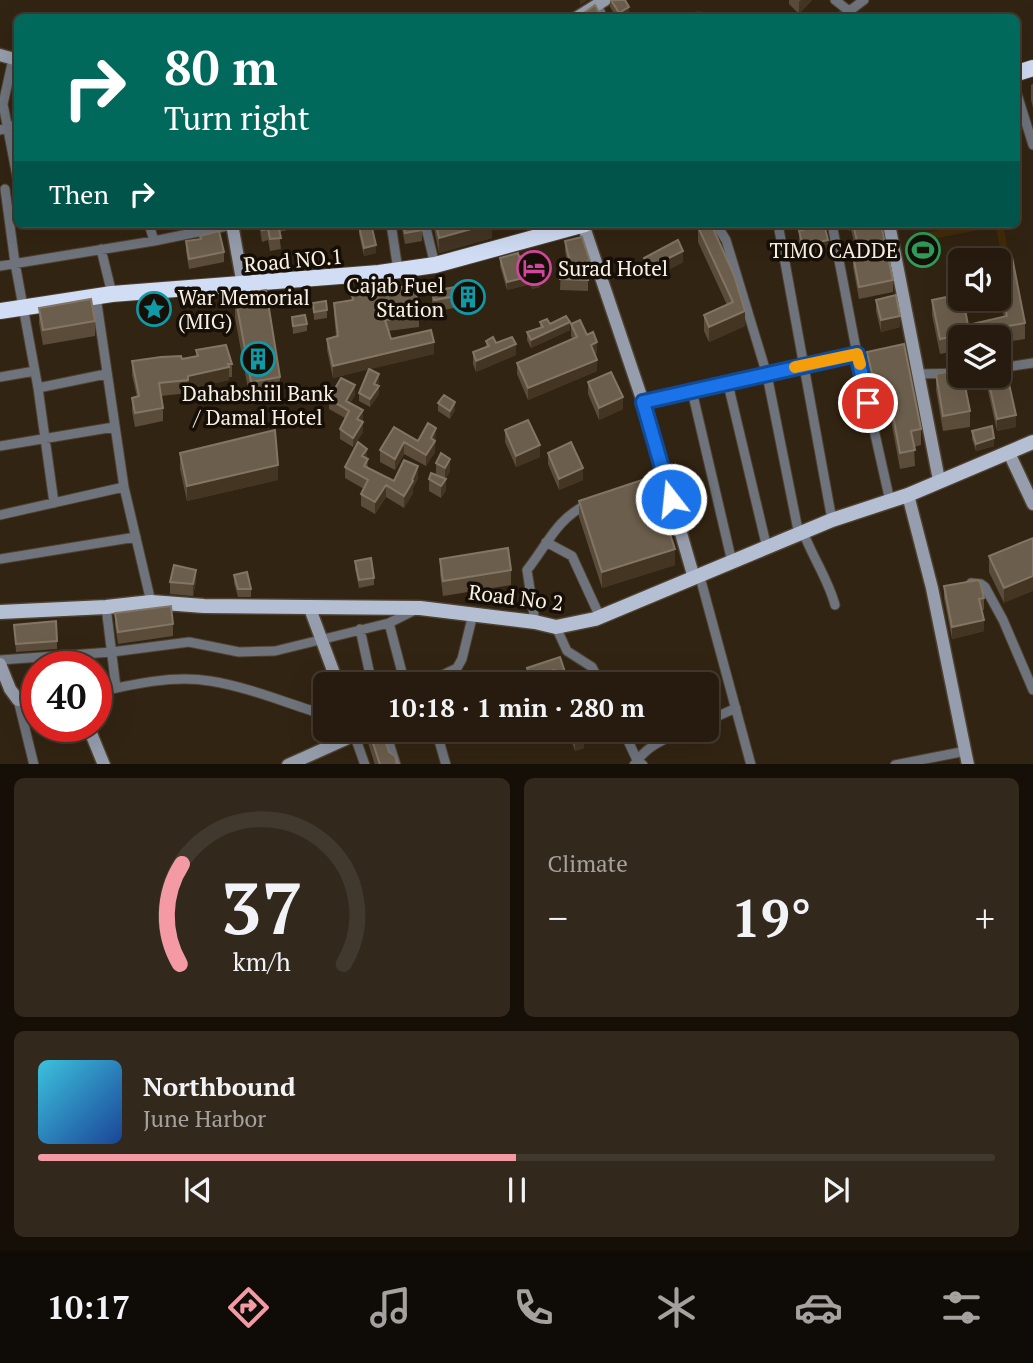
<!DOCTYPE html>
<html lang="en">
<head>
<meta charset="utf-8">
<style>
	:root { --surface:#261b0e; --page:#32281c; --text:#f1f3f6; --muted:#a4a19e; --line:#42392e; --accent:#f49aa5 }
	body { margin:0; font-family:"PT Serif",serif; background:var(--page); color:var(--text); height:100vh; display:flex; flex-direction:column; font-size:26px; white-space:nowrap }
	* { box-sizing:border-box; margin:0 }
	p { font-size:23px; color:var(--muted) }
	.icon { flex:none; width:38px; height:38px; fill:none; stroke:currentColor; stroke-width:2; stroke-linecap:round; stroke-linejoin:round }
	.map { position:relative; height:764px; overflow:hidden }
	.drawer { display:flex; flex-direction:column; gap:14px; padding:14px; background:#150f08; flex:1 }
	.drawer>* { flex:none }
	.top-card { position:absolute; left:14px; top:14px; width:1006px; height:214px; border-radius:10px; box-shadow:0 7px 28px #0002,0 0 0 2px var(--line); background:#00695c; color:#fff; overflow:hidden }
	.buttons { position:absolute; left:948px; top:248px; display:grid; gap:14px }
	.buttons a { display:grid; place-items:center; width:63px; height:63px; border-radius:10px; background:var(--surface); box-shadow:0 7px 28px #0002,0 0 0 2px var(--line); font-size:35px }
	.speed { position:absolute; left:21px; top:651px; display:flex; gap:14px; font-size:35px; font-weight:700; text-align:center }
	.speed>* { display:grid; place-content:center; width:91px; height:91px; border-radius:50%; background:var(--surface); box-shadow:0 7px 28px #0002,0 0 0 2px var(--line); line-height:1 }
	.speed .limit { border:10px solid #d22; background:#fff; color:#111 }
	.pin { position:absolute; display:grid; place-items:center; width:60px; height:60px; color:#fff; margin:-30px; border:4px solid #fff; border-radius:50%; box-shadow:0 2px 7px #0007 }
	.me { position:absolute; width:77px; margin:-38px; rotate:344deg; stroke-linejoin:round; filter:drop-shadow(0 0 5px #0008) }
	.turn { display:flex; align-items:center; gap:24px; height:147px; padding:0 35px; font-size:32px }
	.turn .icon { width:91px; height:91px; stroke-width:2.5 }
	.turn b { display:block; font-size:49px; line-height:60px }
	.then { display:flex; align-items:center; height:66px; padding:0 35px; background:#0003; gap:14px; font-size:26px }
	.big { font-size:52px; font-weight:600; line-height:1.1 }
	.drawer .tile { flex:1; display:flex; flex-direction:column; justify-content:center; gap:10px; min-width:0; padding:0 24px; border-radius:10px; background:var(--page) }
	.drawer .dial { align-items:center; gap:0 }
	.dial svg { height:182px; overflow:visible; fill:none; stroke:var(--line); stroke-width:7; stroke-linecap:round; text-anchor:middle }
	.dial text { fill:var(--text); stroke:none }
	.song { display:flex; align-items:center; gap:21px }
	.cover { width:84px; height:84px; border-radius:10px; background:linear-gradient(135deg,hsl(190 70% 55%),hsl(220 70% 35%)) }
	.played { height:7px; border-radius:4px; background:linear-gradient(90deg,var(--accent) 50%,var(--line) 50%) }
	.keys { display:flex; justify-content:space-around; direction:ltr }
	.heat { display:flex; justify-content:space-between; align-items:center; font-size:38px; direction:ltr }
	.drawer .tiles { flex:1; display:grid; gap:14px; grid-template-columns:1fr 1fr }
	.tile:last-child { grid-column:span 2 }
	.trip { position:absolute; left:313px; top:672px; width:406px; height:70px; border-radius:10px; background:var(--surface); box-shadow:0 7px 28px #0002,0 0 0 2px var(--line); font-weight:600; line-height:70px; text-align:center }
	.menu { display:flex; height:112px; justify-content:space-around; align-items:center; background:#0f0b06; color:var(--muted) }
	.menu .icon { width:49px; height:49px }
	.menu .active { color:var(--accent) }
	.menu b { font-size:32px; color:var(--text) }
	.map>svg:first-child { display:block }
</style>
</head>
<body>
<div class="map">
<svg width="1033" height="765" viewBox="0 0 1033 765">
	<rect width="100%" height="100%" fill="#322412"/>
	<path fill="#442c08" d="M976,224H1003L1012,273L1003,265L996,227L926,240L930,259L921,262L916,234Z"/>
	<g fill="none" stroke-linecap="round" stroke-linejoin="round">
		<g stroke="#4e4130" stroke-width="11">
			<path id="street" d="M835,0L849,11
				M597,5L603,18
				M691,18L699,17
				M840,18L864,0
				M13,59L3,104L18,182
				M1017,94L1033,145
				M0,130L18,124
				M5,189L15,263L38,388L54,503
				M149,224L154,241
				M391,224L398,270
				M425,224L435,265
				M716,224L726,240L767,375L799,535
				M778,224L832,520
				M832,224L857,354L890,501
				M101,249L112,294
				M0,266L154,241L232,225
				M96,297L124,487L151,602
				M999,368L1033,363
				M918,374L961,373
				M0,377L35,371
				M728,384L767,548
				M38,388L106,374
				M692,391L732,562
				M643,402L857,354
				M0,446L114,427
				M0,515L124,487
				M804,534C813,558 828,579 835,605
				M546,542L572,556L600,617
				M0,559L136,537
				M700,577L751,765
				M971,583L981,584L985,587L1003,620L1033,690
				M106,607L116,688
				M535,622L527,570C547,545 557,518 588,504
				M389,623L405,684
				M556,627L567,651L592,667L601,684
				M360,629L372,684
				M0,660L112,652L189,642L239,652L275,651L389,623L415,610
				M424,684L457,668L462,659L473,614
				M96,693C131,684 174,675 210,681C249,687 288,704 326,715
				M18,700L34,765
				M707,721L736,708
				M385,730L396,765
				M436,730L446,765
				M623,730L637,760L643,765
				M353,731L365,765
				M634,765C647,745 665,739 685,730
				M895,765L966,751"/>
		</g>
		<g stroke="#4e4130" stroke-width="15">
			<path id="secondary" d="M576,18L605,0
				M0,55L18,60
				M232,224L243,285
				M583,224L643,402L694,578
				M889,224L939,480
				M1009,453L1033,504
				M908,495L932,588L968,765
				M309,606L338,684
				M0,664L10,689L18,700L37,701
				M88,726L104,765
				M288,765L346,739L353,730"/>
		</g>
		<g stroke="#4e4130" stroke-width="17">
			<path id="primary" d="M0,612L106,607L151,602L204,606L420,608L535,622L556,627L595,619L832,520L908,495L1033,442"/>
		</g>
		<g stroke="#4e4130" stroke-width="18">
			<path id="highway" d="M1017,73L1033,68
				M0,311L112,294L379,273L435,265L585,224"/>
		</g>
		<use href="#street" stroke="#6e737c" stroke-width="9"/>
		<use href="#secondary" stroke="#969ead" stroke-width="12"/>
		<use href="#primary" stroke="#b5bfd3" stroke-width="14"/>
		<use href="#highway" stroke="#d1ddf5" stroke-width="16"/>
	</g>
	<path fill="#5b4c3a" d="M610,0L629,15L625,18H617L610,7Z
		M789,0H812L799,14L789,4Z
		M1033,84V108L1031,100V85Z
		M259,224H288V230L279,232L281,249L270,251L268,240L262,242Z
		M401,224H421L422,230V241L405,244Z
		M433,224H492V238L439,253Z
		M848,224H881L893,280V292L859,299L853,267V255L857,254L851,230L849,231Z
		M359,226L376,253L364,256L359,234Z
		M698,227L745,326L709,342L704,331V315L727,305L698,242Z
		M799,231L828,251L803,257L799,242Z
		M200,236L224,252V262L189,269L186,251V241L200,239Z
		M565,241L590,271L586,272L588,280V291L560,290L561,267H568L565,251Z
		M519,257L540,287L532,289L531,284L507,290L500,266V258Z
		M644,258L683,262L651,279L644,269Z
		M999,261L1025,323V339L999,343V338H961V350L940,354L932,315V300L968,325L1004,317L999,295Z
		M432,291L474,293V304L434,312L432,302Z
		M235,295L280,377V400L251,405L235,318Z
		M352,295L419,316V327L388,331L391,339L434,354L369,369L379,382L377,385L379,394L370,407L359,401V393L368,369L333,378L327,350V339L336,336L334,314V303L352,301Z
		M876,300L900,327L881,332L876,311Z
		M313,303L327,310V318L314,320Z
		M149,304L164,317V324L152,327L149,312Z
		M39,308L95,321V336L43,345L39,323Z
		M292,317L307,324V331L293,334Z
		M540,322L550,324L570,330L531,348L527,340V332L540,328Z
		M571,324L587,335L597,353L595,354L597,371L528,400L517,374V363L573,339L571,336Z
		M486,341L496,343L516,355L476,372L473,364V352L486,347Z
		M196,350L232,364V377H229V380L188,389V393L161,396L163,408V421L135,427L132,411V398L137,397L132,375V361L182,359L196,356Z
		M867,352L921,429V445L914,447L915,466L900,469L888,404L876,407L867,368Z
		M936,374L970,411V427L943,431L936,390Z
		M988,379L1016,427L997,431L988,391Z
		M588,382L623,409L599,420L588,394Z
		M355,395L350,403L363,420L361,422L363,432L353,447L340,439V429L345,418L329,409V399Z
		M438,403L455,410L450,419L438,411Z
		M394,427L418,441L436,439L435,443V452L426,466L404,454L395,470L380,462V450Z
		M505,430L540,457L516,467L505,442Z
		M972,431L994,446L976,451L972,439Z
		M180,453L278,480L187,501L180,469Z
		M548,453L583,480L559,490L548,464Z
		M367,459L368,468L394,481L418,478L413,488V493L404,508L386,497L375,514L361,506V494L364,489L345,478V467Z
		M436,463L450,471L445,479L446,490L441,498L429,491V479L439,476L436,474Z
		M579,501L675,565L602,588L579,517Z
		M1033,538L1004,603L989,572V556Z
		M440,559L511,570V585L443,596L440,574Z
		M355,561L374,578V585L359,588L355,569Z
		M234,575L251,589V597H238L234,583Z
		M196,581L193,596L170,594V582Z
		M944,586L984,598V610H982L984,631L952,639L944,598Z
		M115,613L173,624V636L118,644L115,625Z
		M14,625L57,641V649L16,652Z
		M560,657L569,684H528L527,668Z
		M364,730H382L389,752L397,765H375Z
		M568,730H583L584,748L575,751Z"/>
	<path fill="#433522" d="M580,0H588L580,5Z
		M801,0H812L799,14V2Z
		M629,7V15L625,18H619V13Z
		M182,224H202L182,228Z
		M489,224H492V238L439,253V238Z
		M828,240V251L803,257V246Z
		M376,245V253L364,256V248Z
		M683,251V262L651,279V267Z
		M590,261V271L584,272V262Z
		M531,276V284L507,290V282Z
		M540,279V287L532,289V281Z
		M745,311V326L709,342V327Z
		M900,316V327L881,332V320Z
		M570,322V330L531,348V340Z
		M434,342V354L333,378V366Z
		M597,342V353L591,356V345Z
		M516,344V355L476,372V361Z
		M597,360V371L528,400V388Z
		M229,367V380L188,389V376Z
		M379,374V382L374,392V384Z
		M355,385V395L346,411V401Z
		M379,386V394L370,407V399Z
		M888,388V404L876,407V391Z
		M623,397V409L599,420V408Z
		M455,402V410L450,419V411Z
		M363,410V420L357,429V419Z
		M1016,415V427L997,431V419Z
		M363,422V432L353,447V438Z
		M436,428L435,452L426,466V455Z
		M994,438V446L976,451V444Z
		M404,442V454L395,470V459Z
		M540,445V457L516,467V456Z
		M367,449V460L362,456Z
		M450,459V471L445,480V468Z
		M278,465V480L187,501V486Z
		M418,466V478L413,488V493L404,508V496Z
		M583,468V480L559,490V479Z
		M446,479V490L441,498V486Z
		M386,485V497L375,514V502Z
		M675,549V565L602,588V572Z
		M196,570V581L193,596V584Z
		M1033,576V591L1004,603V588Z
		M984,620V631L952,639V627Z
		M554,670V684H530V677Z
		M584,732V748L575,751V735Z"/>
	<path fill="#6c5e4c" stroke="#827564" stroke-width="2" d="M611,0H625L629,7L619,13Z
		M595,5L602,18H577Z
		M261,224H278L281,238L270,239L268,229L262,230Z
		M371,224L376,245L364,248L359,226Z
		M403,224H421L422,230L405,233Z
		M436,224H489L439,238Z
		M705,224H711L734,275L745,311L709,327L704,315L733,302L698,227Z
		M824,224L828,240L803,246L799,231Z
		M853,224H881L893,280L859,287L853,255L860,254Z
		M219,231L224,252L189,259L186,241L201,239L200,236Z
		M582,237L590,261L584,262L588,280L560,279L561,267H571L565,241Z
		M678,240L683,251L651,267L644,258Z
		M518,253L519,257L533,253L540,279L532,281L531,276L507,282L500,258Z
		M1012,257L1025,323L940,339L932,300L961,294V299H963L968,325L1007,316L999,280V261H996Z
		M473,284L474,293L434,300L432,291Z
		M415,285L419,316L385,320L391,339L431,330L434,342L333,366L327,339L338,336L334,303L353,300L352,295Z
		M266,290L280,377L251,382L235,295Z
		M896,295L900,316L881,320L876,300Z
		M91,299L95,321L43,330L39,308Z
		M326,301L327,310L314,312L313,303Z
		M161,302L164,317L152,319L149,304Z
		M305,315L307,324L293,326L292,317Z
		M566,316L570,322L531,340L527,332L543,327L540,322L547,319L550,324Z
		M580,320L587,335L593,332L597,342L591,345L597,360L528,388L517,363L577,337L571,324Z
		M493,337L496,343L512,337L516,344L476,361L473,352L489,346L486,341Z
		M904,344L921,429L911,431L915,450L900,453L888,388L876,391L867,352Z
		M226,345L232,364H228L229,367L188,376V380L159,383L163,408L135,413L132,398L139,396L132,361L161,357L181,356L182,359L198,356L196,350Z
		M369,369L379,374L374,384L379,386L370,399L359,393Z
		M961,369V376H963L970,411L943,416L936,374Z
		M611,372L623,397L599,408L588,382Z
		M1007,375L1016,415L997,419L988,379Z
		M341,378L355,385L346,401L363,410L357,419L363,422L353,438L340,429L349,411L329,399Z
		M444,395L455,402L450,411L438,403Z
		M528,420L540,445L516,456L505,430Z
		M428,423L436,428L431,438L435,441L426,455L404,442L395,459L380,450L394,427L418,441Z
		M992,426L994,438L976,444L972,431Z
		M275,430L278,465L187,486L180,453Z
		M358,442L367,449L362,456L368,459L364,466L394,481L404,460L418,466L412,480L413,481L404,496L386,485L375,502L361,494L368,480L345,467Z
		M571,442L583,468L559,479L548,453Z
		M441,453L450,459L445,468L436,463Z
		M431,473L446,479L441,486L429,479Z
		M651,477L675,549L602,572L579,501Z
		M1033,538V576L1004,588L989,556Z
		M508,548L511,570L443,581L440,559Z
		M371,558L374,578L359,580L355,561Z
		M174,565L196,570L193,584L170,582Z
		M247,572L251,589H238L234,575Z
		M978,580L980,582L984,598L979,599L984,620L952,627L944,586Z
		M171,606L173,624L118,632L115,613Z
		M56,621L57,641L16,644L14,625Z
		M560,657L569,684H559L554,670L530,677L527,668Z
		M369,730H382L389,752L395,756L397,765H380Z
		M573,730H583L584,732L575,735Z"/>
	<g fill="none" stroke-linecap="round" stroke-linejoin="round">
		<g stroke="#114b97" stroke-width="18">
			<path id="route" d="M671,499L643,402L857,354L868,403"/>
		</g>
		<use href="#route" stroke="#1a73e8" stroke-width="12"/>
		<path stroke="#f59e0b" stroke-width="12" d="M795,367L857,354L860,364"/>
	</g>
	<defs>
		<g id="stadium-ring" transform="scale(1.75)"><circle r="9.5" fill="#150f07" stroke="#2e9e5b" stroke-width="1.5"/><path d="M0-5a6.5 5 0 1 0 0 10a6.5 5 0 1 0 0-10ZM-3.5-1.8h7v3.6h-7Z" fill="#2e9e5b"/></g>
		<g id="hotel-ring" transform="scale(1.75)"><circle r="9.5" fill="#150f07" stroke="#d1479c" stroke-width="1.5"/><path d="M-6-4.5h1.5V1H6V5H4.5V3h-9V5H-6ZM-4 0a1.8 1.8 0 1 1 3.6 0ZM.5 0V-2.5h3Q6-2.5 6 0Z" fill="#d1479c"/></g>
		<g id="building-ring" transform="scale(1.75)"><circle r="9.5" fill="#150f07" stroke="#0f9aa8" stroke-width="1.5"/><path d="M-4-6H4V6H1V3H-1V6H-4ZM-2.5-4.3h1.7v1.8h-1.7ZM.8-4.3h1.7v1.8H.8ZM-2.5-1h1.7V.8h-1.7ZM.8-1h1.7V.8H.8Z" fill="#0f9aa8"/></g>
		<g id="sight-ring" transform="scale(1.75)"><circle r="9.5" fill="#150f07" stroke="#0f9aa8" stroke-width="1.5"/><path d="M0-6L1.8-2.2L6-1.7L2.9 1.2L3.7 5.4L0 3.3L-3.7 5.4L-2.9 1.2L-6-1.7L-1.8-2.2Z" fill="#0f9aa8"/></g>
	</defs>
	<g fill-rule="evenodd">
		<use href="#stadium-ring" x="923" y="250"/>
		<use href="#hotel-ring" x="534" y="268"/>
		<use href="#building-ring" x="468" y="297"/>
		<use href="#sight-ring" x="154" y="309"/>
		<use href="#building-ring" x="258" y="359"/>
	</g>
	<g text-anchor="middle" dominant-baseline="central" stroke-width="7" stroke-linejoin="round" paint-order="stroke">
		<g font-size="21" fill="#faf1e6" stroke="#150f07" text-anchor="end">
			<text x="898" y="250">TIMO CADDE</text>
			<text x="558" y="268" text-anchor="start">Surad Hotel</text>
			<text x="444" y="285">Cajab Fuel<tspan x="444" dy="24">Station</tspan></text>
			<text x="178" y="297" text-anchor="start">War Memorial<tspan x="178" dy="24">(MIG)</tspan></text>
			<text x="258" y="393" text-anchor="middle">Dahabshiil Bank<tspan x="258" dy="24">/ Damal Hotel</tspan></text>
		</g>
		<g font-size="21" fill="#faf1e6" stroke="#150f07">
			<text transform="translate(293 260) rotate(-5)">Road NO.1</text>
			<text transform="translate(516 597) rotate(7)">Road No 2</text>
		</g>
	</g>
</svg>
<div class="buttons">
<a><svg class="icon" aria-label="sound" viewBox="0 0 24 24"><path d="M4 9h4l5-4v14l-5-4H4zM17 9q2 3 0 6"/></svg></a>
<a><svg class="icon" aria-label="layers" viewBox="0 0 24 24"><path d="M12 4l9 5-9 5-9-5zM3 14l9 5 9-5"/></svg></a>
</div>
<div class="speed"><div class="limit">40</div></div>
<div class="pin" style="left:868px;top:403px;background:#d93025"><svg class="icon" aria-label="arrive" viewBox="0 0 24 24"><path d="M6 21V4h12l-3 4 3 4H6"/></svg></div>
<svg class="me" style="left:671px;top:499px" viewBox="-20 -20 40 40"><circle r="17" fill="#1a73e8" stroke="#fff" stroke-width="3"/><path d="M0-11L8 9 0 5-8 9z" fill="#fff"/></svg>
<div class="trip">10:18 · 1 min · 280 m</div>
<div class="top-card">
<div class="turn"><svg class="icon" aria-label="right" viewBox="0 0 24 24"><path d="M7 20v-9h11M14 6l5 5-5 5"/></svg><div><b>80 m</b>Turn right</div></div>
<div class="then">Then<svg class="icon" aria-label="right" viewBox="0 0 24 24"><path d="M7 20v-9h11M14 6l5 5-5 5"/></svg></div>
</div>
</div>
<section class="drawer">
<div class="tiles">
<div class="tile dial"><svg viewBox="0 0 100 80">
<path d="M14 69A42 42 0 1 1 86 69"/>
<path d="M14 69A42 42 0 0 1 15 25" stroke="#f49aa5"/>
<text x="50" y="56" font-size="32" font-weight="700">37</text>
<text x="50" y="72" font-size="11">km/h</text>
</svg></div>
<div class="tile"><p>Climate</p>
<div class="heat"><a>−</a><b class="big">19°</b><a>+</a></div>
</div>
<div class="tile">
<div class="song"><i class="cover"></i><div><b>Northbound</b><p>June Harbor</p></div></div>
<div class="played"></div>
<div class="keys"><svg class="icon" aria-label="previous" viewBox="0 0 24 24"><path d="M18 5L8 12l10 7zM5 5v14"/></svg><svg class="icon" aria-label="pause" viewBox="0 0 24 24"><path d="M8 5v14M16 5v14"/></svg><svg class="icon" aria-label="next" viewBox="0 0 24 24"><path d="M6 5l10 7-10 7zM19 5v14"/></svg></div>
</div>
</div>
</section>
<nav class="menu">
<b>10:17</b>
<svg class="icon active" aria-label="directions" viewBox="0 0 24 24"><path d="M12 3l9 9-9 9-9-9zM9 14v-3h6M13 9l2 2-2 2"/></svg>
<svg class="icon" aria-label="music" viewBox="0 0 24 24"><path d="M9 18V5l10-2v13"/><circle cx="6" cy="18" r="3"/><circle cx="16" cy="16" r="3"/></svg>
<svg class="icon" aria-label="phone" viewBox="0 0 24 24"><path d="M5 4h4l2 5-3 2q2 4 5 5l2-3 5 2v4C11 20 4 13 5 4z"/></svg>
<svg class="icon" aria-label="climate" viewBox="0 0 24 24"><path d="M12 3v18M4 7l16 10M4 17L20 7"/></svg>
<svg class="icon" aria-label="car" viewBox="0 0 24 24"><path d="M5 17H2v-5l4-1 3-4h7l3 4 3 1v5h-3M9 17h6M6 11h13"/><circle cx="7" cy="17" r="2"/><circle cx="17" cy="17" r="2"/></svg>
<svg class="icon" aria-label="filters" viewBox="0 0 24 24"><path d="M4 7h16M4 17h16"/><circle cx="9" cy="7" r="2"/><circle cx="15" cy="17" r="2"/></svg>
</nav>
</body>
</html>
